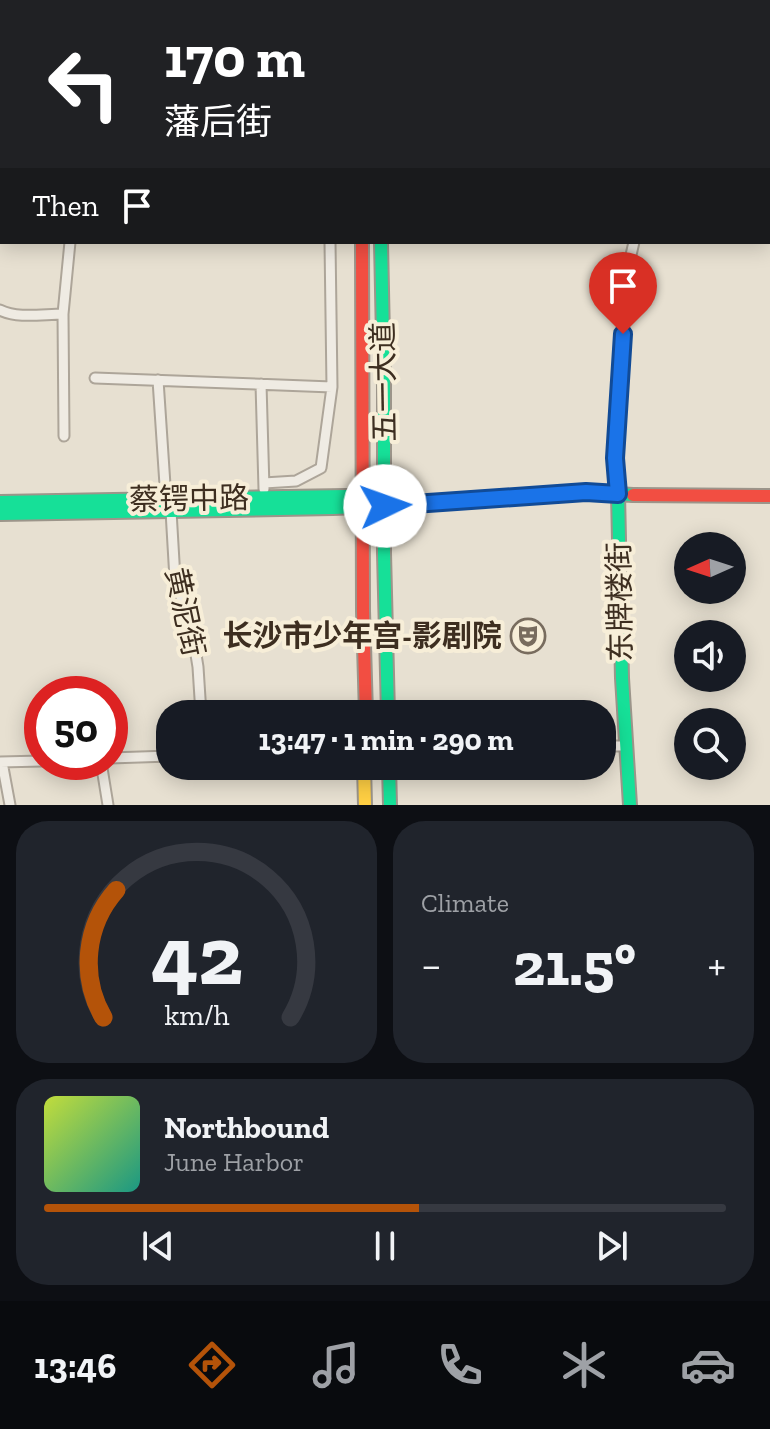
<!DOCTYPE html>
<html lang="en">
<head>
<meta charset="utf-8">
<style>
	:root { --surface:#171b24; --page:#20242c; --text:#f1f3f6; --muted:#9ea1a6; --line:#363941; --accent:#b45309 }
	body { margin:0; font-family:"Zilla Slab","Noto Sans SC",serif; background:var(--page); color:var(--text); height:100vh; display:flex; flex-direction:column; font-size:30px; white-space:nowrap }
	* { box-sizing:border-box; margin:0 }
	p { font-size:26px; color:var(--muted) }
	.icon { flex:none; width:44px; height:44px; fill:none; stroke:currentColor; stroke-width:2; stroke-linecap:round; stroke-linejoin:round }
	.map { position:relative; height:805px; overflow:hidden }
	.panel { display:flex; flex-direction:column; gap:16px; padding:16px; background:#0d0f14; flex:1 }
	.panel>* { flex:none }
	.guide { position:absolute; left:0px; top:0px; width:770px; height:244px; box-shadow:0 4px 20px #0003; background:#202124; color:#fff; overflow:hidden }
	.needle { width:52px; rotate:267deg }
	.tools { position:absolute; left:674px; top:532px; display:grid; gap:16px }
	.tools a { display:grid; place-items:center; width:72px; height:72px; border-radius:50%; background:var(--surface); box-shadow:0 4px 20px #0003; font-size:40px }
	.speed { position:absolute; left:24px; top:676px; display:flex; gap:16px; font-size:40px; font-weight:700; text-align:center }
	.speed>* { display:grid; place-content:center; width:104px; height:104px; border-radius:50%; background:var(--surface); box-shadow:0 4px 20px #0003; line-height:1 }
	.speed .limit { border:12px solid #d22; background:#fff; color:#111 }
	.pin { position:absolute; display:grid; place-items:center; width:68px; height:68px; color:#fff; margin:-82px -34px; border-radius:50% 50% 50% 0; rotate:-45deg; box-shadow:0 0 8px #0007 }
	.pin .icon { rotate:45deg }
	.me { position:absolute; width:88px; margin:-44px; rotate:87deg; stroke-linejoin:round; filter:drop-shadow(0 0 6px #0008) }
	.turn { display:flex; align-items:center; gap:28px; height:168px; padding:0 32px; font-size:36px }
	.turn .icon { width:104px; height:104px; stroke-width:2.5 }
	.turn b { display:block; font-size:56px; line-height:68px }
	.then { display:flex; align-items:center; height:76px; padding:0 32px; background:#0003; gap:16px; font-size:30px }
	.big { font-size:60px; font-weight:700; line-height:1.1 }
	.panel .card { flex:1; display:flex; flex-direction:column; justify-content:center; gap:12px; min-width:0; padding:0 28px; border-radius:32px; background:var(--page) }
	.panel .dial { align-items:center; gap:0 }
	.dial svg { height:208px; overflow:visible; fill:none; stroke:var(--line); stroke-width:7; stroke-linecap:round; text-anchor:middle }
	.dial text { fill:var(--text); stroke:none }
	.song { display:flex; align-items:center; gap:24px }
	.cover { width:96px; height:96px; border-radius:12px; background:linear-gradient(135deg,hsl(70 70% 55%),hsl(170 70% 35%)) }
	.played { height:8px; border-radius:4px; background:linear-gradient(90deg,var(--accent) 55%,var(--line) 55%) }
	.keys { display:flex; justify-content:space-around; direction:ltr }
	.heat { display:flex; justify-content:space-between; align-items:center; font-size:44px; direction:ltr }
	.panel .tiles { flex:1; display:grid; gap:16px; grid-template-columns:1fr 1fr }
	.card:last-child { grid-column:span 2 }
	.trip { position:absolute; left:156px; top:700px; width:460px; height:80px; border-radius:32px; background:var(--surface); box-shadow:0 4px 20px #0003; font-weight:700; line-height:80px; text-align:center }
	.tab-bar { display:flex; height:128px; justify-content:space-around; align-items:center; background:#090b0e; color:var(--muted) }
	.tab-bar .icon { width:56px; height:56px }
	.tab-bar .on { color:var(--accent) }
	.tab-bar b { font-size:36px; color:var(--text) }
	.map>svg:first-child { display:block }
</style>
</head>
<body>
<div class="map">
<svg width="770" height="805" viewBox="0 0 770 805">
	<rect width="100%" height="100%" fill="#e7e0d1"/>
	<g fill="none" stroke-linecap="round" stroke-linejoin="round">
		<g stroke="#ada599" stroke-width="13">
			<path id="street" d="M101,0L102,2
				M507,0V2
				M695,0V2
				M768,94L770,89
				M768,193H770
				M0,310C18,319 43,314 63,314
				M95,378L332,387
				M158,380L166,500
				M261,384L264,489
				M64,436L63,314L70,242
				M264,483L296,481L321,468L332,387L330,242
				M618,494L615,458L616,424L620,360L631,255L634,242
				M171,511L175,579L192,630L198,667L201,714
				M602,746H625
				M110,758L170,756
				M0,762L42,761
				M2,762L10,805
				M101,762L108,805"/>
		</g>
		<g stroke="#9c958a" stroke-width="16">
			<path id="fast" d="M422,2L425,0
				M438,2L441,0
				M381,242L384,386V553L388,714
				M618,494L622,678L630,805
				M0,502L346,496L368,501
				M0,514L333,508L407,505L586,492L633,495
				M389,766L390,805"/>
		</g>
		<g stroke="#9c958a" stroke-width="16">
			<path id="slow" d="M361,0V2
				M364,766L365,805"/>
		</g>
		<g stroke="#9c958a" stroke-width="16">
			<path id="jam" d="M349,0V2
				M377,0V2
				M392,0L394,2
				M0,156L2,155
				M362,242L363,611L366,714
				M633,495L770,496"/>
		</g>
		<use href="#street" stroke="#efebe3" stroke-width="9"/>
		<use href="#fast" stroke="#16e098" stroke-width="12"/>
		<use href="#slow" stroke="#ffcf43" stroke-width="12"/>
		<use href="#jam" stroke="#f24e42" stroke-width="12"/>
	</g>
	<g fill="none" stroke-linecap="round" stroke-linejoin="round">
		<g stroke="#114b97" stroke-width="20">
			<path id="route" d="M385,506L586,492L618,494L615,458L623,334"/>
		</g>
		<use href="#route" stroke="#1a73e8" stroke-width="14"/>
	</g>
	<defs>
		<g id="theatre-ring" transform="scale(1.8)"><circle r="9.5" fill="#f7eed8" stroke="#786c5e" stroke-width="1.5"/><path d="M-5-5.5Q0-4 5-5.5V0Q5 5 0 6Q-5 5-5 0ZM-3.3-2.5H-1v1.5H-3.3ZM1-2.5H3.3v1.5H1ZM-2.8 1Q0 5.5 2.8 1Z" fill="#786c5e"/></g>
	</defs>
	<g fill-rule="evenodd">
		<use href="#theatre-ring" x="528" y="636"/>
	</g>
	<g text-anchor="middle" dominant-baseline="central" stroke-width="8" stroke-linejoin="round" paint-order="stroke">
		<g font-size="30" fill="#3d2e20" stroke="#f7eed8">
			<text transform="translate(384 382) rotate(-91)">五一大道</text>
			<text transform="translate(189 499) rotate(-1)">蔡锷中路</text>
			<text transform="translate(620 602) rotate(-91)">东牌楼街</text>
			<text transform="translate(185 612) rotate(78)">黄泥街</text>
		</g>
		<g font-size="30" font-weight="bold" fill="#3d2e20" stroke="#f7eed8" text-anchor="end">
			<text x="502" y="636">长沙市少年宫-影剧院</text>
		</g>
	</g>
</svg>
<div class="tools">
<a><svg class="needle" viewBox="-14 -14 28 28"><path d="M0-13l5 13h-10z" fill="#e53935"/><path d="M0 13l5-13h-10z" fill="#9ea1a6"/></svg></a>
<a><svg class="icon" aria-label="sound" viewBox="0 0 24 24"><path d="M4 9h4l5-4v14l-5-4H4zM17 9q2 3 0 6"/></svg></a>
<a><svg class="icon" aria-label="search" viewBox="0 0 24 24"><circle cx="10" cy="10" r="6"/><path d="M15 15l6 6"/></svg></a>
</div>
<div class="speed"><div class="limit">50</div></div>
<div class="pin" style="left:623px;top:334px;background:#d93025"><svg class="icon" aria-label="arrive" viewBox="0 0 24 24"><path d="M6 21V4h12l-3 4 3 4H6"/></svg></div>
<svg class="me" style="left:385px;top:506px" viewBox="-20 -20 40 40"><circle r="19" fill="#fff"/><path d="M0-13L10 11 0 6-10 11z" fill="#1a73e8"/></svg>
<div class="trip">13:47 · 1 min · 290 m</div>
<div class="guide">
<div class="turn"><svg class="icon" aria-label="left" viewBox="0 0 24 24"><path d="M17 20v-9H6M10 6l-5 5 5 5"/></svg><div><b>170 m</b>藩后街</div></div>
<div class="then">Then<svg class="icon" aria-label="arrive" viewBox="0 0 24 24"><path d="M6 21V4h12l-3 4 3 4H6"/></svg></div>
</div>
</div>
<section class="panel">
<div class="tiles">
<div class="card dial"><svg viewBox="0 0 100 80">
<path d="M14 69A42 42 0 1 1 86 69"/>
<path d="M14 69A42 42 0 0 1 19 20" stroke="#b45309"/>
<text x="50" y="56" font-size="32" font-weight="700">42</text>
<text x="50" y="72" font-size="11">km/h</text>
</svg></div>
<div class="card"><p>Climate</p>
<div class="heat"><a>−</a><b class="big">21.5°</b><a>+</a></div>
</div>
<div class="card">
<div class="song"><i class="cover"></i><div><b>Northbound</b><p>June Harbor</p></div></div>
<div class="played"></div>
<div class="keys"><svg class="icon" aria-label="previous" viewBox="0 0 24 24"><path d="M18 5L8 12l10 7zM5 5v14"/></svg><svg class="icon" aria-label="pause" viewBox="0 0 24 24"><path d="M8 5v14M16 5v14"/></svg><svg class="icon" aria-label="next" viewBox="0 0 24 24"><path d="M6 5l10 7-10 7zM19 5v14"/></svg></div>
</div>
</div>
</section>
<nav class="tab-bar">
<b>13:46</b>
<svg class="icon on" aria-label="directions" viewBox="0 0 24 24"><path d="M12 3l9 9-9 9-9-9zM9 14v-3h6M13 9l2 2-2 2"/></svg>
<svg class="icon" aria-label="music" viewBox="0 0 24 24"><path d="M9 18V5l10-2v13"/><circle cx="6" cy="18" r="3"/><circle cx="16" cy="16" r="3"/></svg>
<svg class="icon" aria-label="phone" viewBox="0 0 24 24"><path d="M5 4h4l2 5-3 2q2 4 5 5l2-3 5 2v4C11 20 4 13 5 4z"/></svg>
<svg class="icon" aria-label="climate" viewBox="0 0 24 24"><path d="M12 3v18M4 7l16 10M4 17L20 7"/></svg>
<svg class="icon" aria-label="car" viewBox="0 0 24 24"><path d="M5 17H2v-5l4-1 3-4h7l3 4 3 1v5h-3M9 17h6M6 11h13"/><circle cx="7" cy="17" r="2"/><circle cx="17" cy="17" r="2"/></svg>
</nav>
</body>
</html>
